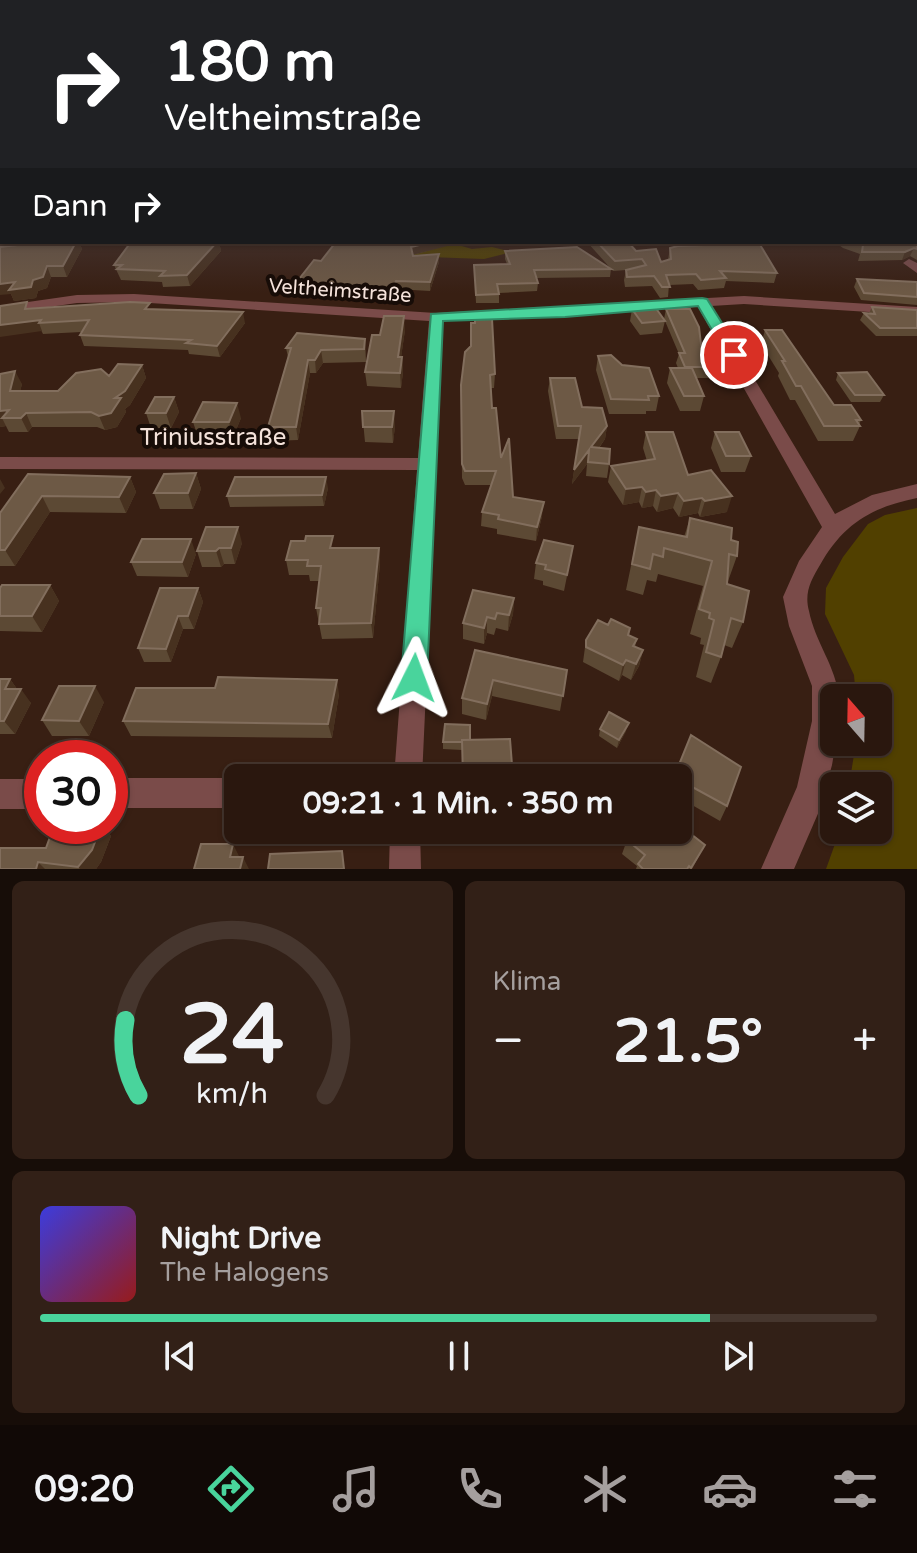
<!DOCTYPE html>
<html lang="de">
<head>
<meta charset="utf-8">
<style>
	:root { --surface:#2a170e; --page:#322017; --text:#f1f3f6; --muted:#a59f9e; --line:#46362e; --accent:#49d49c }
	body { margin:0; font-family:"Varela Round",sans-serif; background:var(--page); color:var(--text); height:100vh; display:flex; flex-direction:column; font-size:30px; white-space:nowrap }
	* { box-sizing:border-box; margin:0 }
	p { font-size:26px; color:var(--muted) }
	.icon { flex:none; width:44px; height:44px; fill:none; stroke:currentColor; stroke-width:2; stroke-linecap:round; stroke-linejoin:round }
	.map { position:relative; height:869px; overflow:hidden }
	.panel { display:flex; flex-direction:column; gap:12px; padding:12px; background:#170d08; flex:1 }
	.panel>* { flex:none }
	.hud { position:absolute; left:0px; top:0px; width:918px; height:244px; box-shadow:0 2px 6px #0004,0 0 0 2px var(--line); background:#202124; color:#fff; overflow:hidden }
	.needle { width:52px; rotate:340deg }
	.buttons { position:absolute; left:820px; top:684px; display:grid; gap:16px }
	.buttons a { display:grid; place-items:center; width:72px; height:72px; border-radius:12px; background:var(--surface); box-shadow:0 2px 6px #0004,0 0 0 2px var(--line); font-size:40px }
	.speed { position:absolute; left:24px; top:740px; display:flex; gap:16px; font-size:40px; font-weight:700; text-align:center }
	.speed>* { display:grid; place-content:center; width:104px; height:104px; border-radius:50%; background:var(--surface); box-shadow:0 2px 6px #0004,0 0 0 2px var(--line); line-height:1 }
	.speed .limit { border:12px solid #d22; background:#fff; color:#111 }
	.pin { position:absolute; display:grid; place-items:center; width:68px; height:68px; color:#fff; margin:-34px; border:4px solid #fff; border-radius:50%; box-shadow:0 2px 8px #0007 }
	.me { position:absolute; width:88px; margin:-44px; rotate:3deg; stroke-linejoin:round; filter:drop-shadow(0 0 6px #0008) }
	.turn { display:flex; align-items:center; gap:28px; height:168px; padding:0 32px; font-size:36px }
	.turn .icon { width:104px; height:104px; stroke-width:2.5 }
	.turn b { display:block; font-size:56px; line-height:68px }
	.then { display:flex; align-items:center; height:76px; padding:0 32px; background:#0003; gap:16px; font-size:30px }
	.big { font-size:60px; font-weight:700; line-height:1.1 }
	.panel .card { flex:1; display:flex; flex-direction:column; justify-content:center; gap:12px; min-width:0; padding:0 28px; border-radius:12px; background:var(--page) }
	.panel .dial { align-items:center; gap:0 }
	.dial svg { height:208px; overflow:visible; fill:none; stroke:var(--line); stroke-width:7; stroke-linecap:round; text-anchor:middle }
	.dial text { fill:var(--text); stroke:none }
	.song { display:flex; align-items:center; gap:24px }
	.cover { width:96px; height:96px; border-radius:12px; background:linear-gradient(135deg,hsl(240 70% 55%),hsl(0 70% 35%)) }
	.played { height:8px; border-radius:4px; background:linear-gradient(90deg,var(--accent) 80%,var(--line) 80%) }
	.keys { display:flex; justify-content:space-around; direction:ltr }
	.heat { display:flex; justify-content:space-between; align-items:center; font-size:44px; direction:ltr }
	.panel .tiles { flex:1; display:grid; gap:12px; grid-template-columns:1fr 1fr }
	.card:last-child { grid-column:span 2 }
	.trip { position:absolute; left:224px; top:764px; width:468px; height:80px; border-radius:12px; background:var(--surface); box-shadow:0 2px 6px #0004,0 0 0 2px var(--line); font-weight:700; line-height:80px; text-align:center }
	.tab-bar { display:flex; height:128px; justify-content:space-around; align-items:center; background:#110906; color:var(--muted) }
	.tab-bar .icon { width:56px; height:56px }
	.tab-bar .on { color:var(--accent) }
	.tab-bar b { font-size:36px; color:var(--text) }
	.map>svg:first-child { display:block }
</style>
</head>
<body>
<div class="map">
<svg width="917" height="869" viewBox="0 0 917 869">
	<rect width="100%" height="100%" fill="#381f13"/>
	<path fill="#514000" d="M448,242L472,249L492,247L512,252L484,259L373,255Z
		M917,508V869H826L840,830H878V786H849L856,742H878V698H856L854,675L825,614L826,588L843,557L868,524L885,515Z"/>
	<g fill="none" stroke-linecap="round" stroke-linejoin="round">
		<path fill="#7a4b49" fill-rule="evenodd" d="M0,194H2V200H0Z
			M909,259L917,263V273L903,263Z
			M134,294L436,313L744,296L917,307V315L744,304L711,306L835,514L872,495L917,484V498C872,507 843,524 820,565C811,580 804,593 809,611C815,642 836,666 839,698H834L836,742L832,765L820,809L794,869H761L797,787L812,721V686L789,626L783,597L799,561L822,527L698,307L443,321L422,778H394L417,470L0,469V457L418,458L429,321L134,302L77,303L0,314V306L77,295Z
			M110,778H238V808H110Z
			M0,779H42V809H0Z
			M390,830H420L421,869H389Z"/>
	</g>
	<path fill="#5c4934" d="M917,234V260L910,256L902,260L858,261L860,254L843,248L835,242H883L884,244Z
		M17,242H79L82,249L67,277H51L47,288L38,291L36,298L14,301L11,294Z
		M131,242H219L221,251L190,286L163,287L162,282L121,280L114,265Z
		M336,242H459L413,255L439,262L430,291L396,289L392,299L297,292L296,283L321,261Z
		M587,242H615L661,262L668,260L670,248L777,273L774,283L726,281L724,288L698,290L693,284L669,285L668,297L660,298L652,286L625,287L624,280L626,270L613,271Z
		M505,251L611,269L610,277L536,278L538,283L537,291L499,293V303H476L474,265L507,264L505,259Z
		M857,279L917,282V305L861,300L854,287Z
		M872,307L917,310V336H876L860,320L864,313H869Z
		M30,308L152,309L245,323L220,357L189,354L188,350L84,346L80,335L81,332L43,334Z
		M632,309L664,319L666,309L702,353L712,367L709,378H696L704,396L700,411H680L667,383L670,368H678L676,363L679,354L665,321L662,333L640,335L630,321Z
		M405,330L401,357H402L403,372L401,388L367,386L365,372L380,335Z
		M765,330L834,405L861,420L859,425L860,426L853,441H818L795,400H790L778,376L779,373L761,344Z
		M365,339L366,362L323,363L316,373H310L298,440L271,441L268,427L288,357L286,348Z
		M465,352L495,374L494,388H491L492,408L501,458L513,497L542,516L536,541L497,534V529L481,526L482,512L491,485H465L462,478L461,385Z
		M598,356L622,365L659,396L656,411H646V414H609L596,370Z
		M142,365L146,378L130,405L125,409L126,412L117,427L105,430L97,427H32L28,432H9L6,426L0,427V374L22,384L20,391H58Z
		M838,373L884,395L880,402H851L836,380Z
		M550,378L582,407L607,426L605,439L599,448L609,464L607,478L586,476L587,464L572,484L579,439H556L548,391Z
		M174,397L179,412L171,428H151L146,413Z
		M362,411L395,426L393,443L365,442Z
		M241,418L233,437H198L193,422Z
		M646,432L688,475L727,512L700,517L698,513L679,517L673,508L657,512L653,506L642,508L639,502L623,505L608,482L611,466L647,461L643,448Z
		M715,432L751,456L745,472H721L711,448Z
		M196,473L201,489L193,509H160L154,493Z
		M28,474L130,477L136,492L126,513L50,512L15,566H0V513Z
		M328,488L324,506L230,507L227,496Z
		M690,518L731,540L737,556L727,584L743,622L732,648L724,645L721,657L711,683L696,677L704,645L700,644L701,638L690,634L703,586L658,574L656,582L647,580L643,595L626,590L639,527L684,537Z
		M242,543L235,564H224L221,567H202L197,551Z
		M573,546L564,591L543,585V581L534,579L536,563Z
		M335,548H379L380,563L373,638L322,639L316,608L319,581H310L309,575H289L286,560Z
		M196,554L188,577L137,576L131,562Z
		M50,585L59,601L42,632L0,631V588Z
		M198,588L203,602L194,629H183L171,662H144L138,648Z
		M514,598L513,614L508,631L496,628L494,635L487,633L484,644L463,639V623Z
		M608,625L630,628L629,635L637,639L635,647L643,650L639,666L631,680L622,675L619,681L583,662L586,640Z
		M475,650L567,670L560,711L492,696L486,720L462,714V698Z
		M0,679H10L17,689L31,703L15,734H0Z
		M215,688L339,694L332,738L131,736L123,721Z
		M104,702L89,736H52L42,720Z
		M600,729L626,731L617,748L599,736Z
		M691,735L727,806L720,821L678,797V778H674Z
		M470,740L462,750L443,749V742Z
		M54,826H103L111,836L101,862L96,869H0L46,848Z
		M627,840L705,845L692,869H636L637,866L622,854Z"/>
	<path fill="#47311f" d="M76,242H79L82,249L67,277L63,266Z
		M217,242H219L221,251L190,286L187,275Z
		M432,242H459V243L412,255L411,247Z
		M914,248L910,256L902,260L905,252Z
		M439,254V262L430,291V282Z
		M47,266L51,277L47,288L38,291L36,298L14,301L11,294L0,295V284L33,280Z
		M396,281V289L392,299V291Z
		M243,312L245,323L220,357L217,346Z
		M404,316L405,330L399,372L398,357Z
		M41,320L39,323L42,331L0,337V325Z
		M321,350L323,363L316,373L315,360Z
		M402,357L403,372L401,388L400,373Z
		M308,360L310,373L298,440L296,427Z
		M142,365L146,378L130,405L125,409L126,412L117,427L105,430L99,416L115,398Z
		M15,371L22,384L17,405L10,391Z
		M174,397L179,412L171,428L166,413Z
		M237,403L241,418L233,437L229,422Z
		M9,410L2,418L6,426L0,427V411Z
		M394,411L395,426L393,443L392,427Z
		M26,413L32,427L28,432L21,418Z
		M607,426L605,439L589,461L591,447Z
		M589,450L587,464L572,484L574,470Z
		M196,473L201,489L193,509L188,493Z
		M130,477L136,492L126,513L119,497Z
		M326,477L328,488L324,506L322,495Z
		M0,479L5,488L0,494Z
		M642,487L639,502L623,505L626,489Z
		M656,490L653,506L642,508L646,492Z
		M678,493L673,508L657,512L661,496Z
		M42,496L50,512L15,566L5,550Z
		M732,496L727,512L700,517L705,501Z
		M702,498L698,513L679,517L684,501Z
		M544,502L542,516L536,541L537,527Z
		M238,527L242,543L235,564L231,548Z
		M191,539L196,554L188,577L182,562Z
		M219,548L224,564L221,567L216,551Z
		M379,548L380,563L373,638L371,623Z
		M50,585L59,601L42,632L32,616Z
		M198,588L203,602L194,629L188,616Z
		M514,598L513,614L508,631L509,615Z
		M178,616L183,629L171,662L166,649Z
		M487,617V633L484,644V628Z
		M643,650L639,666L631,680L636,664Z
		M626,660L622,675L619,681L623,665Z
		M10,679L19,692L21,689L31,703L15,734L4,721L5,689Z
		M337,680L339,694L332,738L328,724Z
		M493,680L492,696L486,720L487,704Z
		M95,686L104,702L89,736L79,721Z
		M629,723L626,731L617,748L619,740Z
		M101,826H103L111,836L101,862L96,869H80L78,867Z
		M233,844L240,858L230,857Z
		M243,857L249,869H240Z
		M38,862L45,869H36Z"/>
	<path fill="#6d5945" stroke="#826e5d" stroke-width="2" d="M916,234L917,249L914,248L905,252H862L863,245L852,242H883L884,244L891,242H916Z
		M17,242H76L63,266H47L43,277L33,280L31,287L9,290L15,282L0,284V247L17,245Z
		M131,242H217L187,275L160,276L165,271L117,269L122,265H114Z
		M336,242H432L411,247L413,256L439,254L430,282L396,281L392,291L296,283L314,260L321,261Z
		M597,242H628L636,251L656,249L661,262L671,259L670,248L678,246L759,243L777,273L720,271L726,278L701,280L696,274L666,275L670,287H662L654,276L627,277L626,270L646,265L642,259L615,261Z
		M577,247L611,269L534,270L538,283L497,284L499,294L476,295L474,265L510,264L505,251Z
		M857,279L917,282V297L864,293Z
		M27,302L25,309L130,302L150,303L145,309L243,312L217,346L186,343L191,340L80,335L89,320L39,323L41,320L0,325V306Z
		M655,307L665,321L642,323L632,309Z
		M872,307L917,310V328H880L864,313L875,314Z
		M666,309H690L699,327L702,353L712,367H685L679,353H685Z
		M384,316H404L398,357H402L400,373L365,372L372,335H380Z
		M475,319H492L495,374L490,375L492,408H496L501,458L509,438L513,497L544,502L537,527L498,519L499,515L482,512L496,471H465L462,464L461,385L465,352L471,346V323H475Z
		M765,330H782L834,405H851L861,420H856L860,426H824L801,386H796L782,361H785Z
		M297,333L365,339L364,349L321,350L315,360H308L296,427H268L291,348H286Z
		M611,355L622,365L649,368L659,396H648L649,400L611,399L598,356Z
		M118,364L142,365L125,391L115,398H121L111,413L99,416L91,412L26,413L21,418H2L9,410L0,411V374L15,371L10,391H58L76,373L101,369L109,376Z
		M670,368H692L704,396H684Z
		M867,372L884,395H855L838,373Z
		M550,378H575L582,407L602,408L607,426L591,447L610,449L609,464L588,462L589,450L574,470L581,426H558Z
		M155,397H174L166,413H146Z
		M203,402L237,403L229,422H193Z
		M362,411H394L392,427H363Z
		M646,432H673L688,475L711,470L732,496L705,501L702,498L684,501L678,493L661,496L656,490L646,492L642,487L626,489L611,466L655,459Z
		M715,432H739L751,456H726Z
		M196,473L188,493H154L164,474Z
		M28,474L130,477L119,497L42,496L5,550H0V513Z
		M235,477H326L322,495L227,496Z
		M690,518L732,528L731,540L738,542L737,556L729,554L727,584L749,591L743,622L731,618L721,657L706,652L714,620L709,618L710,613L699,609L712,561L664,548L663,557L653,554L650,569L632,564L639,527L687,537Z
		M206,527H238L231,548H219L216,551H197Z
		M306,536H333L330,548H379L371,623L319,624L321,608H316L321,566H307L308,560H286L291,541H305Z
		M142,539H191L182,562H131Z
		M544,540L573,546L567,575L545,569L546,565L536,563Z
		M2,585H50L32,616H0V588Z
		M160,588H198L188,616H178L166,649L138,648Z
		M473,590L514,598L509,615L497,613L495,619L487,617L484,628L463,623Z
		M611,619L630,628L628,635L637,639L633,646L643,650L636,664L626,660L623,665L586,647V640L598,620L608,625Z
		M475,650L567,670L563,696L493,680L487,704L462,698Z
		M218,677L337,680L328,724L123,721L136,688H215Z
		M0,679H10L5,689H21L4,721H0Z
		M59,686H95L79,721L42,720Z
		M609,712L629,723L619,740L600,729Z
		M445,724L470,725V740H462V742H443Z
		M691,735L741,767L727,806L674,777Z
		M510,739L513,778H463L462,740Z
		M678,824L705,845L691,868L689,866L687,869H643L638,864L645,855L627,840L635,830H678Z
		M54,826H101L92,850L78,867L38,862L36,869H0V848H46Z
		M201,844H233L230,857H243L240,869H194Z
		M342,851L344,869H268L270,854Z"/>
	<linearGradient id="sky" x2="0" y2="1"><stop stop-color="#1f110a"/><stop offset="0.58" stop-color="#4d4244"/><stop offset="1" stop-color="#4d4244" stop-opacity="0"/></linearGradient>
	<rect width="917" height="293" fill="url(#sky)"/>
	<path fill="#49d49c" stroke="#2f8a65" stroke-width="2" d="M702,298L707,299L742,355L740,359H729L698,306L565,317L443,321L427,678L423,686L414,690L404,686L401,678L431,314Z"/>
	<g text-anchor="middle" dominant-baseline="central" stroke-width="8" stroke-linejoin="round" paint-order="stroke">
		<g font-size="20" fill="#f4e2da" stroke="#170c07">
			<text transform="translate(340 291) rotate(4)">Veltheimstraße</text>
		</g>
		<g font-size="24" fill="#f4e2da" stroke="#170c07">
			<text x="213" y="437">Triniusstraße</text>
		</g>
	</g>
</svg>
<div class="buttons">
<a><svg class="needle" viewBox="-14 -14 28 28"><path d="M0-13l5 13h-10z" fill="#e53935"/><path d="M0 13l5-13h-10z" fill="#a59f9e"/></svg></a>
<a><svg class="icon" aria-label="layers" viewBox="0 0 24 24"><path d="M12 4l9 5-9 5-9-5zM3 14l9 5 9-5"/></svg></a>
</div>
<div class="speed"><div class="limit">30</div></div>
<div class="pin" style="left:734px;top:355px;background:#d93025"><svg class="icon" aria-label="arrive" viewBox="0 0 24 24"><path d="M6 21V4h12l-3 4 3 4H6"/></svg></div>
<svg class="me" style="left:414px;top:678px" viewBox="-20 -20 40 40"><path d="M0-17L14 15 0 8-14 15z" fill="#49d49c" stroke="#fff" stroke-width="4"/></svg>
<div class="trip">09:21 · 1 Min. · 350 m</div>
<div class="hud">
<div class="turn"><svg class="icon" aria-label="right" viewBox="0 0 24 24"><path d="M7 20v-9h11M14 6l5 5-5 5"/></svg><div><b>180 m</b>Veltheimstraße</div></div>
<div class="then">Dann<svg class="icon" aria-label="right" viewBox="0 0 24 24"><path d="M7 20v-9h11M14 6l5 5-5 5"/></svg></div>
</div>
</div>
<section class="panel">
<div class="tiles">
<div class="card dial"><svg viewBox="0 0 100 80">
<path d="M14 69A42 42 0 1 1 86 69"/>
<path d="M14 69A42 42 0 0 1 9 40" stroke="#49d49c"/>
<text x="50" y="56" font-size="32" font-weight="700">24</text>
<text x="50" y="72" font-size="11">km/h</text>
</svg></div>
<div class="card"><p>Klima</p>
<div class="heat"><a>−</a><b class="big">21.5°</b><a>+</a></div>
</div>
<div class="card">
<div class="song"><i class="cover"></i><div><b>Night Drive</b><p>The Halogens</p></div></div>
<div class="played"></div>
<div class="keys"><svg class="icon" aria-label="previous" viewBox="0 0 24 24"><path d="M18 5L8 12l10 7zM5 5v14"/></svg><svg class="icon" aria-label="pause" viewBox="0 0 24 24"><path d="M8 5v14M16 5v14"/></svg><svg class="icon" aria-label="next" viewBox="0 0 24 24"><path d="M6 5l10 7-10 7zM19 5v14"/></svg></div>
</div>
</div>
</section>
<nav class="tab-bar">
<b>09:20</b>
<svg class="icon on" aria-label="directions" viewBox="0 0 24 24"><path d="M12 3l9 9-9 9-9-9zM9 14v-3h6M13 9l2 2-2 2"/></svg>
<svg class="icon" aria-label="music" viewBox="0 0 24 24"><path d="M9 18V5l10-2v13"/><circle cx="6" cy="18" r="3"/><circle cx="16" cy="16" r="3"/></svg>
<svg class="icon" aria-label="phone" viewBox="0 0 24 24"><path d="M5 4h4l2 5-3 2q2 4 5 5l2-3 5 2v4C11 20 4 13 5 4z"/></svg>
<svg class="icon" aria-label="climate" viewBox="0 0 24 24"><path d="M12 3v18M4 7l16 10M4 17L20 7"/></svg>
<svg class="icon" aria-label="car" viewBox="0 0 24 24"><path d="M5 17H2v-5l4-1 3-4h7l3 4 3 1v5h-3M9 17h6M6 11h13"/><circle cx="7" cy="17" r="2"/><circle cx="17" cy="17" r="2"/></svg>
<svg class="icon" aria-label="filters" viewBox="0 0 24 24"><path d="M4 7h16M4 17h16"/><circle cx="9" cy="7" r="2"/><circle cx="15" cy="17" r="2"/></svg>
</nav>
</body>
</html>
